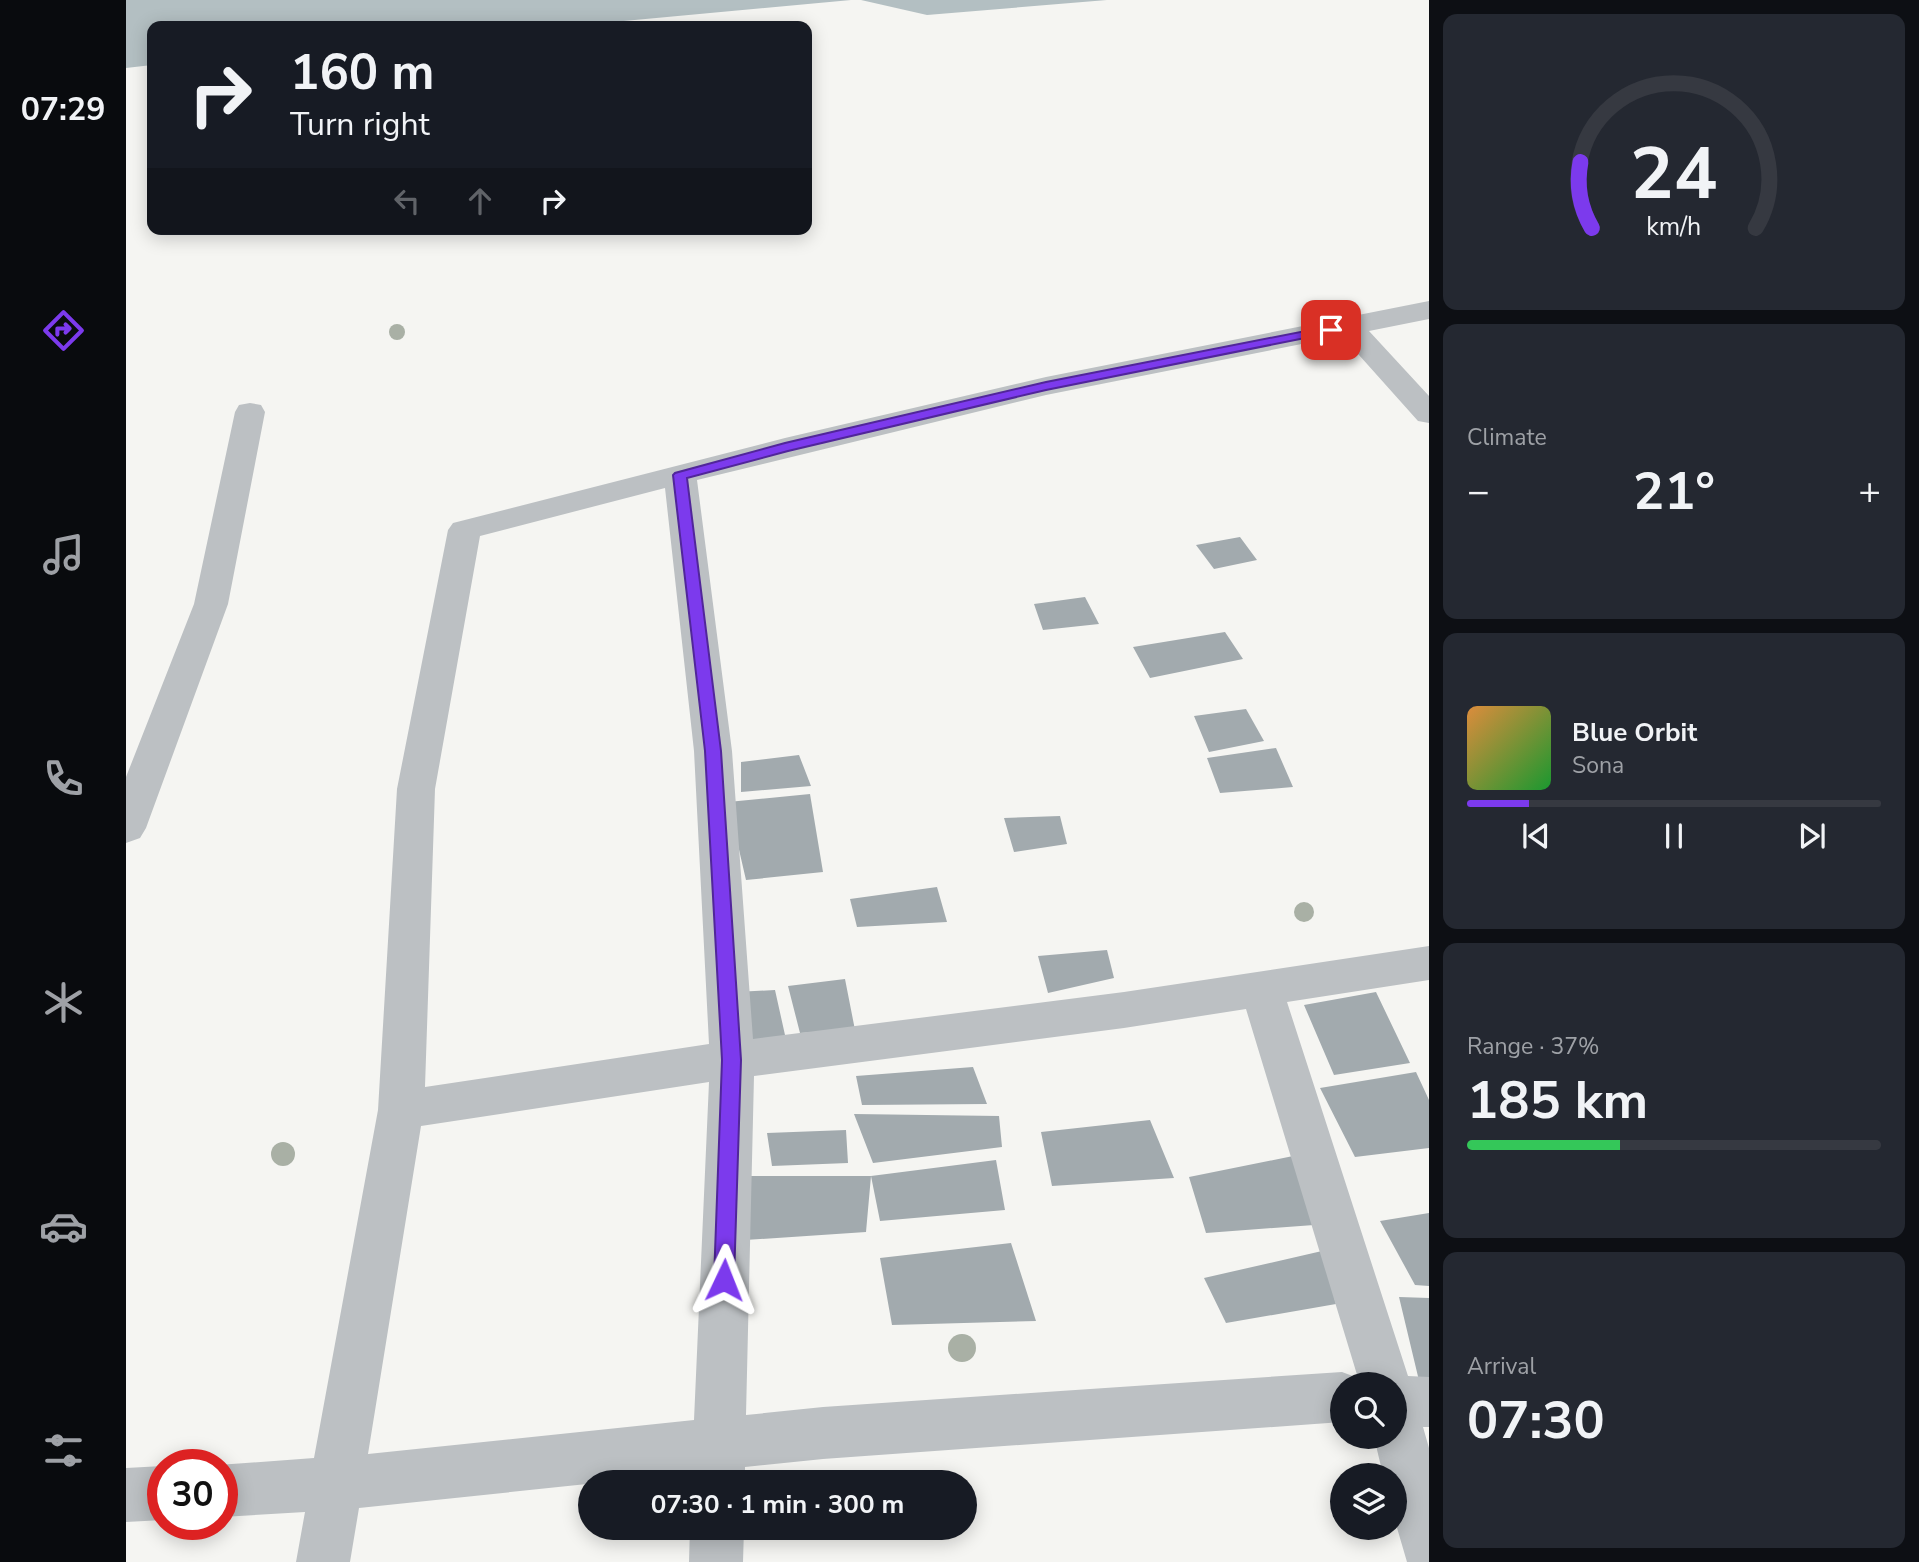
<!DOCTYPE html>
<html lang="en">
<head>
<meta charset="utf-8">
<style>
	:root { --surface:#171b24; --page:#242831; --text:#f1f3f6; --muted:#9ea1a6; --line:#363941; --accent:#7c3aed }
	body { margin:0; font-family:"Nunito Sans",sans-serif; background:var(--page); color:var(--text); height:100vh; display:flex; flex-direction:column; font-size:26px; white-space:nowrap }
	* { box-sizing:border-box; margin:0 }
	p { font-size:23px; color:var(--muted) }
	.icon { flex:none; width:38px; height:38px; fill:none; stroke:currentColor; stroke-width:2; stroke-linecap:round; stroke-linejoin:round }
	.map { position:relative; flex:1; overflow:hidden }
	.panel { display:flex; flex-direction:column; gap:14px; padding:14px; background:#0d0f14; width:490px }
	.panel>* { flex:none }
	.guide { position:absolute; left:21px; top:21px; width:665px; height:214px; border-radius:14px; box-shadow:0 4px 18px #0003; background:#171b24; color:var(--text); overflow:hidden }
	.tools { position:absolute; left:1204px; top:1372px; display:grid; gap:14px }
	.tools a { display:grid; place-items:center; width:77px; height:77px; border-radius:50%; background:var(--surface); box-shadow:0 4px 18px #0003; font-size:35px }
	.speed { position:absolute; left:21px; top:1449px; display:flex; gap:14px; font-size:35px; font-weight:700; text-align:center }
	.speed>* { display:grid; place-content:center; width:91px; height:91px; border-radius:50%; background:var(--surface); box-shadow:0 4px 18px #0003; line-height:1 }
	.speed .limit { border:10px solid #d22; background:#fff; color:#111 }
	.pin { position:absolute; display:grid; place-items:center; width:60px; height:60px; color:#fff; margin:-30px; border-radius:14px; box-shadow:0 4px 10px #0006 }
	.me { position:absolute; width:77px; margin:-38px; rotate:2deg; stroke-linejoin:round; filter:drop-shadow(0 0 5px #0008) }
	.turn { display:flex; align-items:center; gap:24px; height:147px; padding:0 28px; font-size:32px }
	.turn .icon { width:91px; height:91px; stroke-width:2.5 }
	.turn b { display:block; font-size:49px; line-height:60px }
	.lanes { display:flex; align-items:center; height:66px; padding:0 28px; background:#0003; justify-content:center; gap:35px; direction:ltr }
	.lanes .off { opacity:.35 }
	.big { font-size:52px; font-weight:700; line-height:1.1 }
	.panel .tile { flex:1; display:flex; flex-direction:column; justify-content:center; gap:10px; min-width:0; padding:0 24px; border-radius:14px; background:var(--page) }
	.panel .dial { align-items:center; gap:0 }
	.dial svg { height:182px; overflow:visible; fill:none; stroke:var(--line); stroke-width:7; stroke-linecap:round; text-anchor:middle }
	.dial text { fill:var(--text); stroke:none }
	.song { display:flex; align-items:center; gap:21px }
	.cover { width:84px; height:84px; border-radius:10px; background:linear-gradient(135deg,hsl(30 70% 55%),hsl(130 70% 35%)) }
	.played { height:7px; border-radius:4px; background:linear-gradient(90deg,var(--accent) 15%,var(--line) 15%) }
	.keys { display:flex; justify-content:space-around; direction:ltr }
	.heat { display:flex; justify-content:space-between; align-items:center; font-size:38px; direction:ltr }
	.charge { height:10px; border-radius:5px; background:linear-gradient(90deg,#34c759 37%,var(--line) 0) }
	.trip { position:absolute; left:452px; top:1470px; width:399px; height:70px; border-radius:35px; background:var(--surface); box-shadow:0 4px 18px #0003; font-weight:700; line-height:70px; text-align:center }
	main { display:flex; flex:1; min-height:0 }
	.dock { display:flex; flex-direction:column; width:126px; justify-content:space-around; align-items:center; background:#090b0e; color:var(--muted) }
	.dock .icon { width:49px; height:49px }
	.dock .active { color:var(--accent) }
	.dock b { font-size:32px; color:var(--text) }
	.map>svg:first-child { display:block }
</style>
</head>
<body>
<main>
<nav class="dock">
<b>07:29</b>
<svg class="icon active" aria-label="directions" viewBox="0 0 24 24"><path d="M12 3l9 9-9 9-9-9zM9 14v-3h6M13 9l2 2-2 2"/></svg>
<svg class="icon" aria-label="music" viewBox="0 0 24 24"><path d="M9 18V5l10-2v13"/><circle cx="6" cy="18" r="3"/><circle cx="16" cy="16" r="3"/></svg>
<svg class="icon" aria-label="phone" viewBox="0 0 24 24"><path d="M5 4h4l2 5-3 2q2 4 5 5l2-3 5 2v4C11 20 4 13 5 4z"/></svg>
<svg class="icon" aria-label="climate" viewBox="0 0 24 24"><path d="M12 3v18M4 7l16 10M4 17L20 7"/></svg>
<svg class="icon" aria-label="car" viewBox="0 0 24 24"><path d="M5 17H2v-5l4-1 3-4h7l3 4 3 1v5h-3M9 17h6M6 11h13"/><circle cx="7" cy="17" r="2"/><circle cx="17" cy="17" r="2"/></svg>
<svg class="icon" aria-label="filters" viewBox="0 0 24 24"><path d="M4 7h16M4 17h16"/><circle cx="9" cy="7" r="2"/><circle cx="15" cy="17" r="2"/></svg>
</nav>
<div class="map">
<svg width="1303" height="1562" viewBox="0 0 1303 1562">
	<rect width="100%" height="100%" fill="#f5f5f2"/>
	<path fill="#b3bfc2" d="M0,0H725L444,26H26V65L0,68Z
		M735,0H981L801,15Z"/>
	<path fill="#a2aaae" d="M1114,537L1131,560L1088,569L1070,545Z
		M959,597L973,624L917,630L908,604Z
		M1099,632L1117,659L1024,678L1007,647Z
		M1120,709L1138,741L1083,752L1068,716Z
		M1150,748L1167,787L1094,793L1081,758Z
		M673,755L685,786L615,792V762Z
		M684,794L697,872L620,880L602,802Z
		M934,816L941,844L888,852L878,818Z
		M811,887L821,922L731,927L724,899Z
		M981,950L988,978L922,993L912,956Z
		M719,979L729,1030L674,1033L662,986Z
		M649,990L661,1044H618L610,992Z
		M1250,992L1284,1063L1208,1075L1178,1005Z
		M847,1067L861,1104L736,1105L730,1076Z
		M1290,1072L1303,1100V1148L1229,1157L1194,1088Z
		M728,1114L873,1116L876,1147L747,1163Z
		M1024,1120L1048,1178L926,1186L915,1132Z
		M720,1130L722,1163L646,1166L641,1133Z
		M1172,1155L1188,1225L1080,1233L1063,1177Z
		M870,1160L879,1210L754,1221L745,1176L740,1232L619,1240L616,1176H745Z
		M1303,1213V1286L1289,1285L1254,1221Z
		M885,1243L910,1321L766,1325L754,1258Z
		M1196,1251L1210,1304L1100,1323L1078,1278Z
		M1273,1297L1303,1298V1389H1295Z"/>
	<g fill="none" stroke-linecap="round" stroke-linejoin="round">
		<path fill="#bcc0c3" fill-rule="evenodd" d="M1303,301V319L1243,331L1303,396V423L1292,421L1216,336L920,395L571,480L606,751L627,1039L998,992L1303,946V980L1161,1002L1282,1376L1303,1377V1427H1297L1303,1448V1562H1281L1269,1521V1475H1257L1248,1437H1269V1384H1216V1422L697,1459L619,1467V1482H565L566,1473L233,1508L224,1562H170L179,1512L96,1517V1465H92L188,1458L252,1110L271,789L322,530L327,523L659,438L920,377ZM539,488L568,751L583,1044L299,1087L309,789L354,536ZM1120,1009L1232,1378L1216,1372L697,1407L620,1415L628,1076L998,1028ZM583,1082L568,1420L242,1454L295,1126Z
			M124,403L135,405L139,412L102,604L20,828L14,838L0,843V777L68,604L109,412L113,405Z
			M37,1466V1520L0,1522V1468Z
			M564,1528H618L617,1562H563Z"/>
	</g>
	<g fill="#a9b0a5">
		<circle cx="271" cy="332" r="8"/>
		<circle cx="1178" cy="912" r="10"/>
		<circle cx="157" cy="1154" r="12"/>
		<circle cx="836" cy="1348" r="14"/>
	</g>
	<path fill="#7c3aed" stroke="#51269a" stroke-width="2" d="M1205,326L1211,330L1209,332L920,390L662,451L561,478L595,751L615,1060L608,1280L605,1286L598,1289L591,1286L588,1280L596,1060L579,751L547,475L549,473L659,443L920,382Z"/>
</svg>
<div class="tools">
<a><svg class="icon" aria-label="search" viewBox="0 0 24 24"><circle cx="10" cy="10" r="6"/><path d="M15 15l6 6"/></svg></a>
<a><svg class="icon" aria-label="layers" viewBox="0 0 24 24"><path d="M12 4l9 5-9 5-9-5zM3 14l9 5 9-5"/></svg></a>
</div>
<div class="speed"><div class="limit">30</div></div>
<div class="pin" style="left:1205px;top:330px;background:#d93025"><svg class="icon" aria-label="arrive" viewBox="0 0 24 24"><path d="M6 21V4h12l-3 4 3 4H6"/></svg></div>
<svg class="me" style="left:598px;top:1280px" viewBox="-20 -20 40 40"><path d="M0-17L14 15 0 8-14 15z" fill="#7c3aed" stroke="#fff" stroke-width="4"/></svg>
<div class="trip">07:30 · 1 min · 300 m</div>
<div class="guide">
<div class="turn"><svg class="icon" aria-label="right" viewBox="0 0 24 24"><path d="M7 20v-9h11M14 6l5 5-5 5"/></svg><div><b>160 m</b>Turn right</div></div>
<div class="lanes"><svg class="icon off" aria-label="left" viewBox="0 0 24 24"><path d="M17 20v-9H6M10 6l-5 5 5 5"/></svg><svg class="icon off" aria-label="ahead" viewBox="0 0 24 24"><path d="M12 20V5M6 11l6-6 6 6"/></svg><svg class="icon" aria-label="right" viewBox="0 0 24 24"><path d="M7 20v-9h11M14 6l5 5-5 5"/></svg></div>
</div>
</div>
<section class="panel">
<div class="tile dial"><svg viewBox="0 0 100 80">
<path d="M14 69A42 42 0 1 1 86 69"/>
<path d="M14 69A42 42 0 0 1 9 40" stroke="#7c3aed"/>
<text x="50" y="56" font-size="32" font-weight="700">24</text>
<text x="50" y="72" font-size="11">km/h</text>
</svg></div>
<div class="tile"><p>Climate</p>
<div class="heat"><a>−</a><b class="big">21°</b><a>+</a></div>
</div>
<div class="tile">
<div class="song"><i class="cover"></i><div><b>Blue Orbit</b><p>Sona</p></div></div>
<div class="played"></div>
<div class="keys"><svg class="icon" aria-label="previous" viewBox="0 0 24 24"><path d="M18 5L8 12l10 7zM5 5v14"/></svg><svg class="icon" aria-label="pause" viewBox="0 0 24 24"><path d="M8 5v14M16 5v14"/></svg><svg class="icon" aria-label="next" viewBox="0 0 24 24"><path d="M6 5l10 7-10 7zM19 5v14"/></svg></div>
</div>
<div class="tile"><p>Range · 37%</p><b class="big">185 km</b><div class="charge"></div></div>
<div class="tile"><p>Arrival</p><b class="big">07:30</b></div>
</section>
</main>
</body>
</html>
